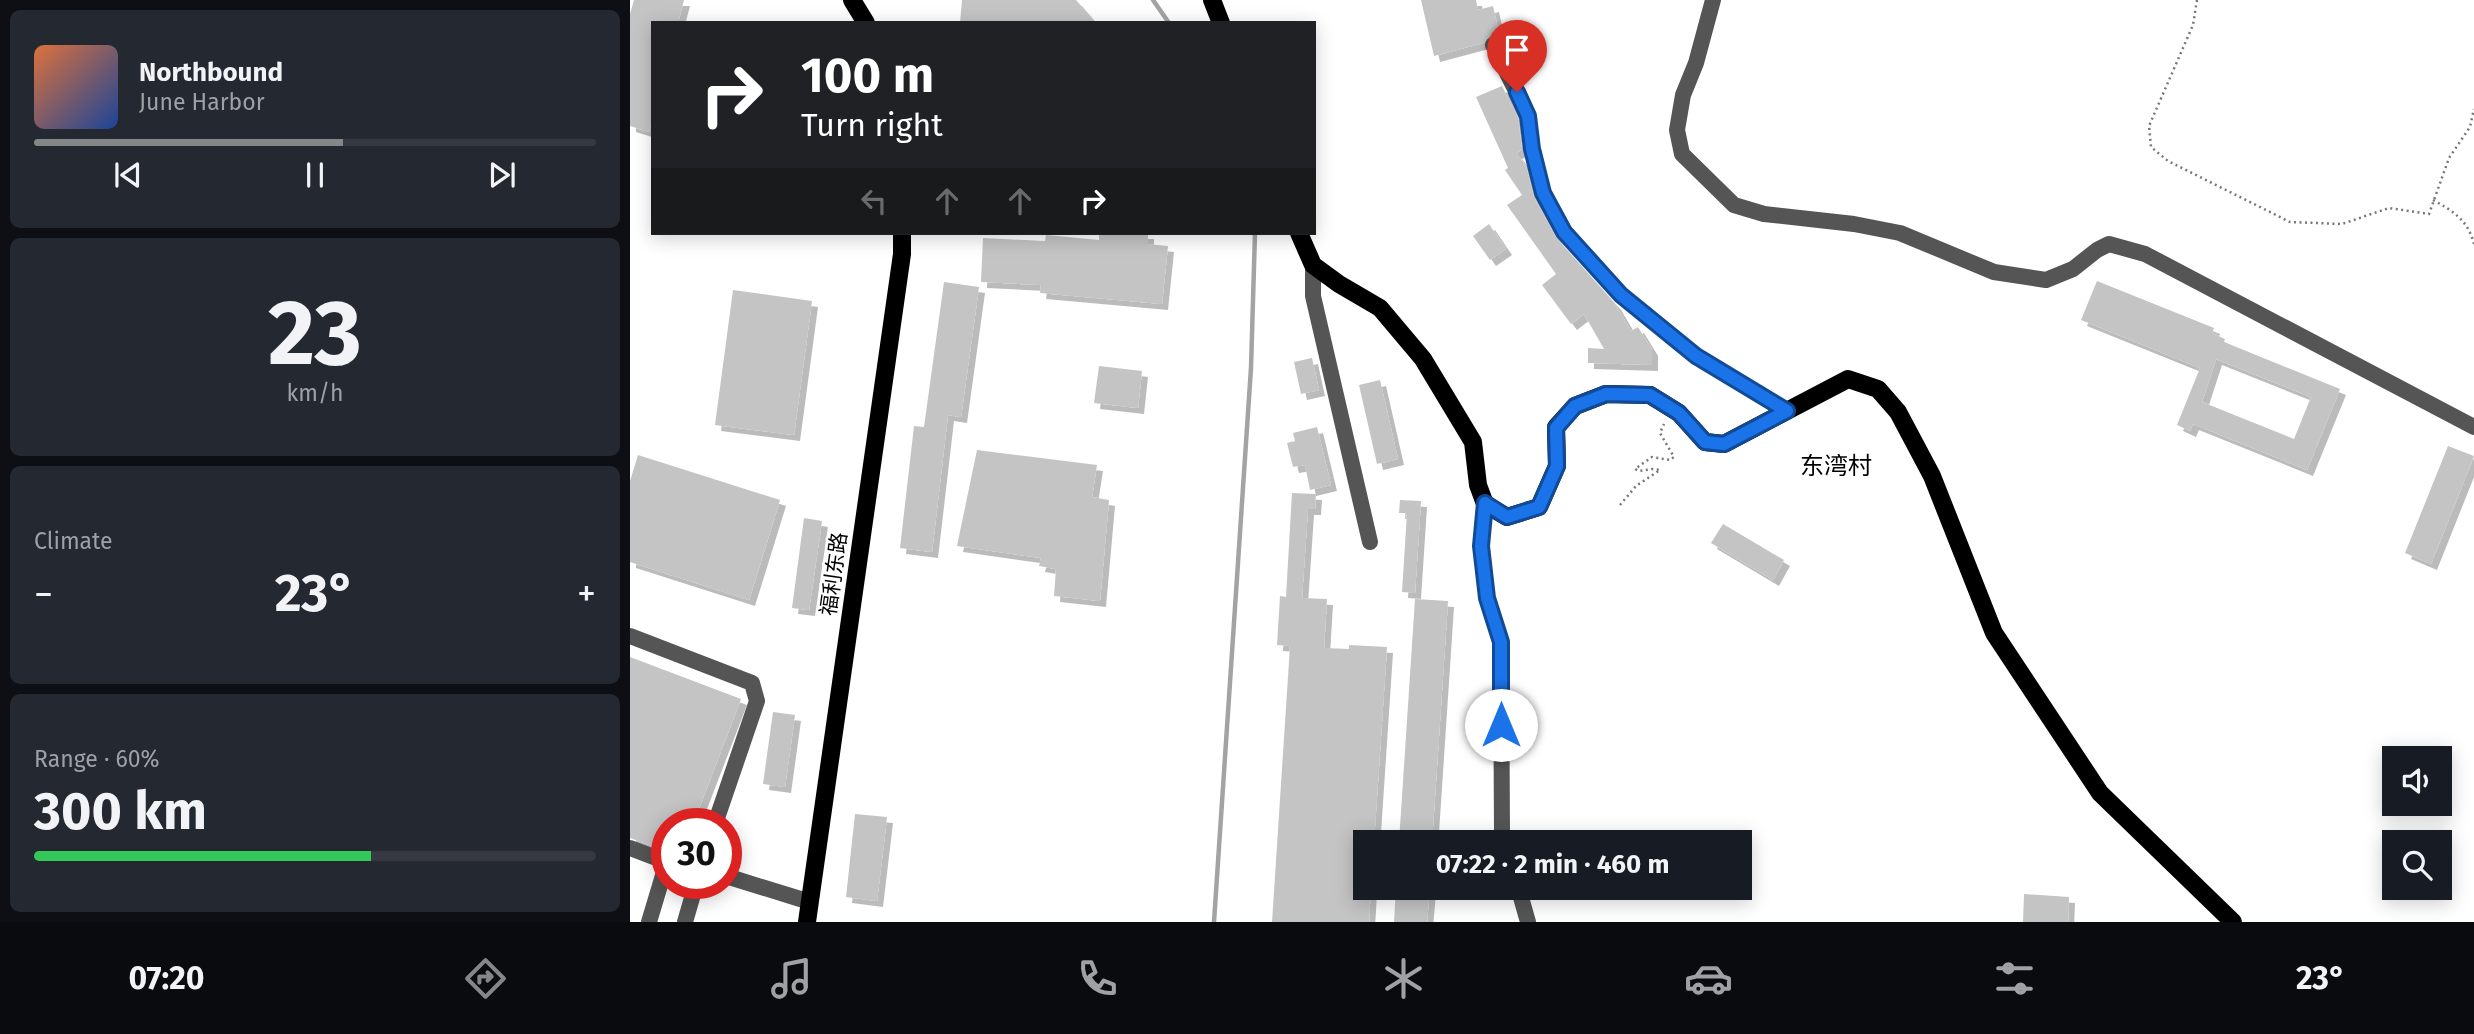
<!DOCTYPE html>
<html lang="en">
<head>
<meta charset="utf-8">
<style>
	:root { --surface:#171b24; --page:#242831; --text:#f1f3f6; --muted:#9ea1a6; --line:#363941; --accent:#858687 }
	body { margin:0; font-family:"Fira Sans","Noto Sans SC",sans-serif; background:var(--page); color:var(--text); height:100vh; display:flex; flex-direction:column; font-size:26px; white-space:nowrap }
	* { box-sizing:border-box; margin:0 }
	p { font-size:23px; color:var(--muted) }
	.icon { flex:none; width:38px; height:38px; fill:none; stroke:currentColor; stroke-width:2; stroke-linecap:round; stroke-linejoin:round }
	.map { position:relative; flex:1; overflow:hidden }
	.panel { display:flex; flex-direction:column; gap:10px; padding:10px; background:#0d0f14; width:630px }
	.panel>* { flex:none }
	.banner { position:absolute; left:21px; top:21px; width:665px; height:214px; border-radius:0px; box-shadow:0 4px 18px #0003; background:#202124; color:#fff; overflow:hidden }
	.tools { position:absolute; left:1752px; top:746px; display:grid; gap:14px }
	.tools a { display:grid; place-items:center; width:70px; height:70px; border-radius:0px; background:var(--surface); box-shadow:0 4px 18px #0003; font-size:35px }
	.speed { position:absolute; left:21px; top:808px; display:flex; gap:14px; font-size:35px; font-weight:700; text-align:center }
	.speed>* { display:grid; place-content:center; width:91px; height:91px; border-radius:50%; background:var(--surface); box-shadow:0 4px 18px #0003; line-height:1 }
	.speed .limit { border:10px solid #d22; background:#fff; color:#111 }
	.pin { position:absolute; display:grid; place-items:center; width:60px; height:60px; color:#fff; margin:-72px -30px; border-radius:50% 50% 50% 0; rotate:-45deg; box-shadow:0 0 7px #0007 }
	.pin .icon { rotate:45deg }
	.me { position:absolute; width:77px; margin:-38px; rotate:0deg; stroke-linejoin:round; filter:drop-shadow(0 0 5px #0008) }
	.turn { display:flex; align-items:center; gap:24px; height:147px; padding:0 35px; font-size:32px }
	.turn .icon { width:91px; height:91px; stroke-width:2.5 }
	.turn b { display:block; font-size:49px; line-height:60px }
	.lanes { display:flex; align-items:center; height:66px; padding:0 35px; background:#0003; justify-content:center; gap:35px; direction:ltr }
	.lanes .off { opacity:.35 }
	.big { font-size:52px; font-weight:700; line-height:1.1 }
	.panel .card { flex:1; display:flex; flex-direction:column; justify-content:center; gap:10px; min-width:0; padding:0 24px; border-radius:10px; background:var(--page) }
	.panel .dial { align-items:center; gap:0 }
	.dial b { font-size:91px; line-height:1 }
	.song { display:flex; align-items:center; gap:21px }
	.cover { width:84px; height:84px; border-radius:10px; background:linear-gradient(135deg,hsl(20 70% 55%),hsl(220 70% 35%)) }
	.played { height:7px; border-radius:4px; background:linear-gradient(90deg,var(--accent) 55%,var(--line) 55%) }
	.keys { display:flex; justify-content:space-around; direction:ltr }
	.heat { display:flex; justify-content:space-between; align-items:center; font-size:38px; direction:ltr }
	.charge { height:10px; border-radius:5px; background:linear-gradient(90deg,#34c759 60%,var(--line) 0) }
	.trip { position:absolute; left:723px; top:830px; width:399px; height:70px; border-radius:0px; background:var(--surface); box-shadow:0 4px 18px #0003; font-weight:700; line-height:70px; text-align:center }
	.menu { display:flex; height:112px; justify-content:space-around; align-items:center; background:#090b0e; color:var(--muted) }
	.menu .icon { width:49px; height:49px }
	.menu .selected { color:var(--accent) }
	.menu b { font-size:32px; color:var(--text) }
	main { display:flex; flex:1; min-height:0 }
	.map>svg:first-child { display:block }
</style>
</head>
<body>
<main>
<section class="panel">
<div class="card">
<div class="song"><i class="cover"></i><div><b>Northbound</b><p>June Harbor</p></div></div>
<div class="played"></div>
<div class="keys"><svg class="icon" aria-label="previous" viewBox="0 0 24 24"><path d="M18 5L8 12l10 7zM5 5v14"/></svg><svg class="icon" aria-label="pause" viewBox="0 0 24 24"><path d="M8 5v14M16 5v14"/></svg><svg class="icon" aria-label="next" viewBox="0 0 24 24"><path d="M6 5l10 7-10 7zM19 5v14"/></svg></div>
</div>
<div class="card dial"><b>23</b><p>km/h</p></div>
<div class="card"><p>Climate</p>
<div class="heat"><a>−</a><b class="big">23°</b><a>+</a></div>
</div>
<div class="card"><p>Range · 60%</p><b class="big">300 km</b><div class="charge"></div></div>
</section>
<div class="map">
<svg width="1844" height="922" viewBox="0 0 1844 922">
	<defs>
		<filter id="shadow"><feDropShadow dx="6" dy="6" stdDeviation="0" flood-color="#0004"/></filter>
	</defs>
	<rect width="100%" height="100%" fill="#fff"/>
	<g fill="none" stroke-linecap="round" stroke-linejoin="round">
		<path stroke="#a3a3a3" stroke-width="4.5" d="M523,0L539,23
			M584,922L621,368L625,233"/>
	</g>
	<path fill="#c4c4c4" fill-rule="evenodd" filter="url(#shadow)" d="M4,0H54L48,23H23V118L19,132L0,126V14Z
		M332,0H446L466,23H330Z
		M791,0H846L848,10L863,6L870,38L864,35H859L853,43L804,56Z
		M872,86L888,118L892,150L886,153L896,166L904,198L927,239L985,304L1001,331L1008,327L1022,350V365L958,363V348L974,349L954,314L941,324L912,285L926,274L877,205L892,195L875,170L878,168L846,97Z
		M859,224L876,249L860,260L843,236Z
		M469,233H518V244L538,246L532,304L410,293L411,285L351,282L353,238L415,241L416,235L469,240Z
		M1467,281L1584,328L1582,333L1595,339L1594,342L1710,389L1677,470L1563,424L1560,431L1547,425L1570,368L1451,320ZM1586,359L1681,397L1664,439L1572,402Z
		M314,282L349,287L331,417L318,415L302,552L270,548L284,426L294,427Z
		M103,290L182,301L164,435L85,425Z
		M682,358L689,390L671,394L664,362Z
		M469,366L512,371L508,408L464,403Z
		M750,380L768,459L747,464L729,385Z
		M687,427L701,485L680,490L675,465L663,467L657,443L665,441L663,433Z
		M1818,446L1844,456L1801,564L1775,553Z
		M347,450L467,465L462,497L479,500L470,601L424,596L426,569L409,566L411,558L327,546Z
		M8,455L150,500L119,600L0,562V481Z
		M662,493L686,494L685,509H678L672,598L697,599L694,648L719,649V645L757,647L744,842H735V887H741L739,922H642L660,646L647,645L650,596L656,597Z
		M770,500L791,501L785,593L772,592L777,513H769Z
		M174,518L192,521L179,610L162,608Z
		M1093,524L1154,560L1143,580L1081,543Z
		M785,599L818,601L802,842H769Z
		M0,657L111,699L63,824H37V851L0,838Z
		M143,712L165,715L155,787L133,784Z
		M225,814L257,817L247,901L216,897Z
		M766,887H800L797,922H764Z
		M1394,894L1439,897L1438,922H1393Z"/>
	<g fill="none" stroke-linecap="round" stroke-linejoin="round">
		<path stroke="#777" stroke-width="2.5" stroke-dasharray="2 3.5" stroke-linecap="butt" d="M1567,0L1563,25L1519,126L1521,147L1538,161L1660,222L1712,224L1759,208L1799,214L1819,158L1840,127L1844,109
			M1803,200C1823,211 1838,220 1844,244
			M990,505L1006,486L1030,470L1022,469L1009,471L1005,469L1022,457L1040,460L1044,457L1030,433L1034,424"/>
		<path stroke="#555" stroke-width="16" d="M1083,0L1066,63L1053,95L1047,130L1052,154L1104,205L1134,214L1224,224L1270,233L1364,272L1416,280L1443,269L1467,250L1479,244L1515,254L1844,427
			M863,45L898,115L902,149L913,193L935,232L991,295L1066,356L1157,411
			M683,265V296L740,542
			M855,504L851,546L857,598L871,642L872,835L874,842
			M0,636L122,683L127,701L85,824
			M0,848L37,862L19,922
			M96,876L180,902
			M888,887L898,922
			M55,922L66,884"/>
		<path stroke="#000" stroke-width="18" d="M222,0L236,23
			M582,0L591,23
			M669,233L683,265L709,284L750,308L793,359L843,442L848,485L855,504L877,517L909,507L927,466L926,427L945,406L976,394L1020,395L1049,413L1075,442L1094,444L1218,379L1248,389L1268,412L1302,476L1364,633L1470,793L1603,922
			M177,922L272,254V233"/>
	</g>
	<g fill="none" stroke-linecap="round" stroke-linejoin="round">
		<g stroke="#114b97" stroke-width="18">
			<path id="route" d="M871,725V642L857,598L851,546L855,503L877,517L909,507L927,466L926,428L945,406L976,394L1020,395L1049,413L1075,442L1094,444L1157,411L1066,356L991,295L934,232L913,193L902,149L898,116L887,92"/>
		</g>
		<use href="#route" stroke="#1a73e8" stroke-width="12"/>
	</g>
	<g text-anchor="middle" dominant-baseline="central" stroke-width="5" stroke-linejoin="round" paint-order="stroke">
		<g font-size="21" fill="#000" stroke="#fff">
			<text transform="translate(204 574) rotate(-82)">福利东路</text>
		</g>
		<g font-size="24" fill="#000" stroke="#fff">
			<text x="1206" y="466">东湾村</text>
		</g>
	</g>
</svg>
<div class="tools">
<a><svg class="icon" aria-label="sound" viewBox="0 0 24 24"><path d="M4 9h4l5-4v14l-5-4H4zM17 9q2 3 0 6"/></svg></a>
<a><svg class="icon" aria-label="search" viewBox="0 0 24 24"><circle cx="10" cy="10" r="6"/><path d="M15 15l6 6"/></svg></a>
</div>
<div class="speed"><div class="limit">30</div></div>
<div class="pin" style="left:887px;top:92px;background:#d93025"><svg class="icon" aria-label="arrive" viewBox="0 0 24 24"><path d="M6 21V4h12l-3 4 3 4H6"/></svg></div>
<svg class="me" style="left:871px;top:725px" viewBox="-20 -20 40 40"><circle r="19" fill="#fff"/><path d="M0-13L10 11 0 6-10 11z" fill="#1a73e8"/></svg>
<div class="trip">07:22 · 2 min · 460 m</div>
<div class="banner">
<div class="turn"><svg class="icon" aria-label="right" viewBox="0 0 24 24"><path d="M7 20v-9h11M14 6l5 5-5 5"/></svg><div><b>100 m</b>Turn right</div></div>
<div class="lanes"><svg class="icon off" aria-label="left" viewBox="0 0 24 24"><path d="M17 20v-9H6M10 6l-5 5 5 5"/></svg><svg class="icon off" aria-label="ahead" viewBox="0 0 24 24"><path d="M12 20V5M6 11l6-6 6 6"/></svg><svg class="icon off" aria-label="ahead" viewBox="0 0 24 24"><path d="M12 20V5M6 11l6-6 6 6"/></svg><svg class="icon" aria-label="right" viewBox="0 0 24 24"><path d="M7 20v-9h11M14 6l5 5-5 5"/></svg></div>
</div>
</div>
</main>
<nav class="menu">
<b>07:20</b>
<svg class="icon selected" aria-label="directions" viewBox="0 0 24 24"><path d="M12 3l9 9-9 9-9-9zM9 14v-3h6M13 9l2 2-2 2"/></svg>
<svg class="icon" aria-label="music" viewBox="0 0 24 24"><path d="M9 18V5l10-2v13"/><circle cx="6" cy="18" r="3"/><circle cx="16" cy="16" r="3"/></svg>
<svg class="icon" aria-label="phone" viewBox="0 0 24 24"><path d="M5 4h4l2 5-3 2q2 4 5 5l2-3 5 2v4C11 20 4 13 5 4z"/></svg>
<svg class="icon" aria-label="climate" viewBox="0 0 24 24"><path d="M12 3v18M4 7l16 10M4 17L20 7"/></svg>
<svg class="icon" aria-label="car" viewBox="0 0 24 24"><path d="M5 17H2v-5l4-1 3-4h7l3 4 3 1v5h-3M9 17h6M6 11h13"/><circle cx="7" cy="17" r="2"/><circle cx="17" cy="17" r="2"/></svg>
<svg class="icon" aria-label="filters" viewBox="0 0 24 24"><path d="M4 7h16M4 17h16"/><circle cx="9" cy="7" r="2"/><circle cx="15" cy="17" r="2"/></svg>
<b>23°</b>
</nav>
</body>
</html>
